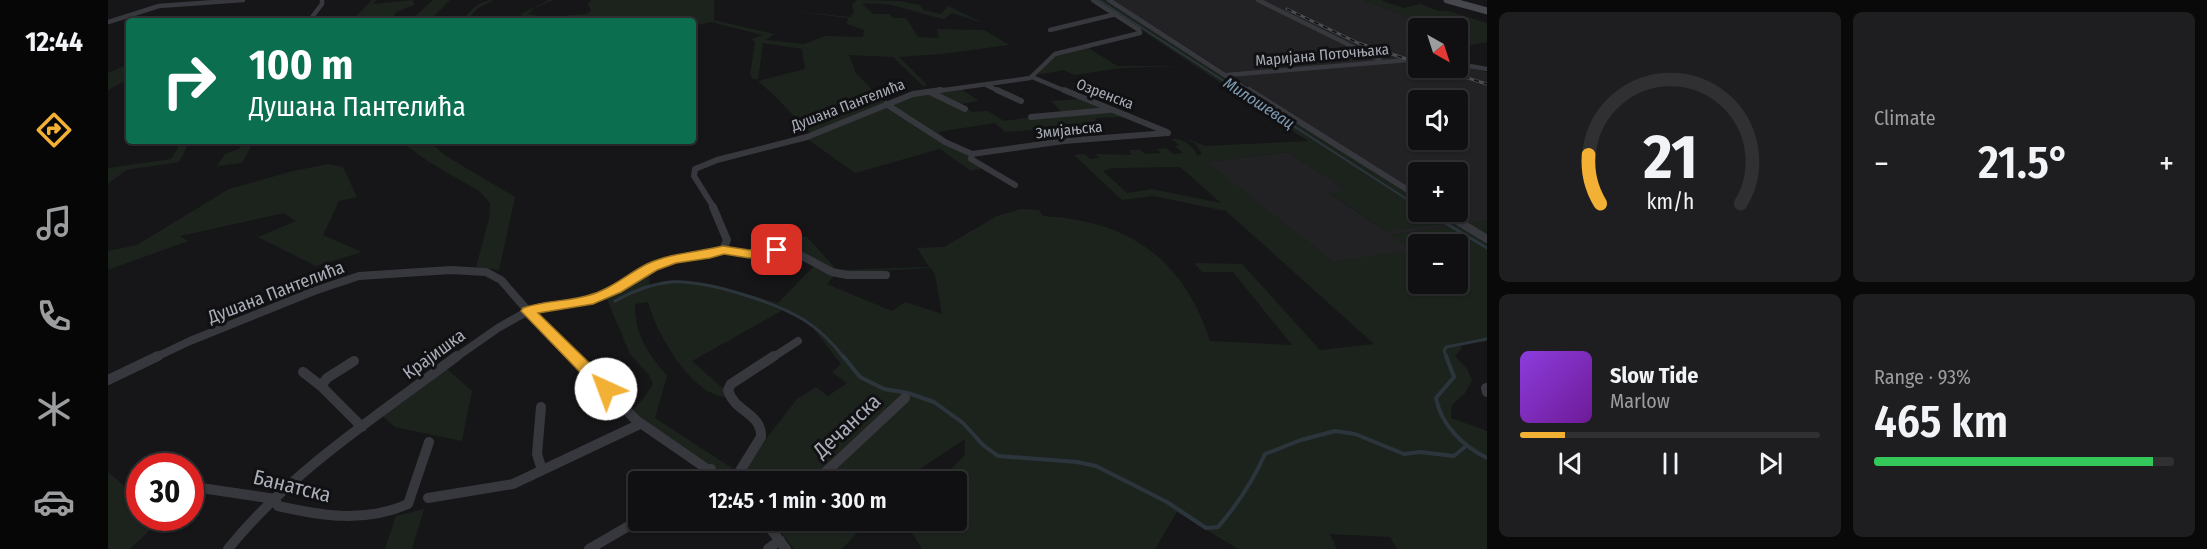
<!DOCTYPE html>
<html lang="en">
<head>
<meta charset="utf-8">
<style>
	:root { --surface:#101012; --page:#1e1e20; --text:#f1f3f6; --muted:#9c9d9f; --line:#303032; --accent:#f2b134 }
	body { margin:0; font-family:"Fira Sans Condensed",sans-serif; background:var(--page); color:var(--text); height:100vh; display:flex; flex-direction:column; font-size:22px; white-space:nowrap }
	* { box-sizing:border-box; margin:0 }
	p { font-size:20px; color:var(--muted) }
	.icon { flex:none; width:33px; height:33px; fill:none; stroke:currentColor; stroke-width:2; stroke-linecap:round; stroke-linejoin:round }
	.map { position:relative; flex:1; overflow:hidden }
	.details { display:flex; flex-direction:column; gap:12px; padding:12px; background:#09090a; width:720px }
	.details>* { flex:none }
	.guide { position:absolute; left:18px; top:18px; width:570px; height:126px; border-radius:6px; box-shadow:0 2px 4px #0004,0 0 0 2px var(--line); background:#0b6e4f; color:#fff; overflow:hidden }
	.needle { width:39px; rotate:141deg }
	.controls { position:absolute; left:1300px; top:18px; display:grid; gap:12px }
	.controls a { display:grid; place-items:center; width:60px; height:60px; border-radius:6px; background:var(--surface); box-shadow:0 2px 4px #0004,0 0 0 2px var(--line); font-size:30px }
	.speed { position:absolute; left:18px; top:453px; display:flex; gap:12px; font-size:30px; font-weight:700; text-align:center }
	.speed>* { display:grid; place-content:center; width:78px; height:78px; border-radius:50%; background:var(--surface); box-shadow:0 2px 4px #0004,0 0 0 2px var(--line); line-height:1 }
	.speed .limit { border:9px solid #d22; background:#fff; color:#111 }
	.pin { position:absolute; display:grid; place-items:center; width:51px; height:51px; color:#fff; margin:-26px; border-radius:12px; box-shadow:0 3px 9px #0006 }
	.me { position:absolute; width:66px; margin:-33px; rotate:317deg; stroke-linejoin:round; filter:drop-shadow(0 0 4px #0008) }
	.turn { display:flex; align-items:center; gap:21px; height:126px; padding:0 24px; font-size:27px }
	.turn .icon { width:78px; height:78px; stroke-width:2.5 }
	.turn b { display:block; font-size:42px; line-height:51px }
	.big { font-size:45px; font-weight:600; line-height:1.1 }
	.details .card { flex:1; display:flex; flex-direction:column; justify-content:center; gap:9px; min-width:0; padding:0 21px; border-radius:9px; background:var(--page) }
	.details .dial { align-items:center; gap:0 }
	.dial svg { height:156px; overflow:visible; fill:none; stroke:var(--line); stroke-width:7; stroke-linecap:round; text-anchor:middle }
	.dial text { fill:var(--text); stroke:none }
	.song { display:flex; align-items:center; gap:18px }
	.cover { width:72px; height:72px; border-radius:9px; background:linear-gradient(135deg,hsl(270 70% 55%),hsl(280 70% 35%)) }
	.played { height:6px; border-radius:3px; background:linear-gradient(90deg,var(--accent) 15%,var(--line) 15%) }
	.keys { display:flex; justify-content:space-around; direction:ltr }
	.heat { display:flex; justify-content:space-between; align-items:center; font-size:33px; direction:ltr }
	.charge { height:9px; border-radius:4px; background:linear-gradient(90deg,#34c759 93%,var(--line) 0) }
	.details .tiles { flex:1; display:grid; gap:12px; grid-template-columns:repeat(2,1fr) }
	.trip { position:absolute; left:520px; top:471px; width:339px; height:60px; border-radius:6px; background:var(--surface); box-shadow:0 2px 4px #0004,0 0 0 2px var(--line); font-weight:600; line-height:60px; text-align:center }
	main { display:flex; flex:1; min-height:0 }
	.tab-bar { display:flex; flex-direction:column; width:108px; justify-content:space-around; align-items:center; background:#060607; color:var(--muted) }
	.tab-bar .icon { width:42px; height:42px }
	.tab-bar .on { color:var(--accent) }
	.tab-bar b { font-size:27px; color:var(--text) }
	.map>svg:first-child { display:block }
</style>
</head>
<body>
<main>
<nav class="tab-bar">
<b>12:44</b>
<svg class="icon on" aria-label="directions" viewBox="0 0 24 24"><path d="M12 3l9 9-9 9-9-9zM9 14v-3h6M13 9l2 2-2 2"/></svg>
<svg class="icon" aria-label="music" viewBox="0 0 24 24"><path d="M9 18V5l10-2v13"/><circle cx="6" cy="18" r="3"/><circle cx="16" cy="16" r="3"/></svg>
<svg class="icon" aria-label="phone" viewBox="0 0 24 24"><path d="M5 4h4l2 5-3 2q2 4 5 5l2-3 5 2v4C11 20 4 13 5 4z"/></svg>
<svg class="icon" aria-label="climate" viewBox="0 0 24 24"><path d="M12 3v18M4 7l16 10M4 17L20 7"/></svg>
<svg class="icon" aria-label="car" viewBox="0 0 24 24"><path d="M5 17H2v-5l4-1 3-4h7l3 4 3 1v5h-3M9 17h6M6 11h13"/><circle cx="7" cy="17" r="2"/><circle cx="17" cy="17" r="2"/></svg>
</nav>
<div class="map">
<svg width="1379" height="549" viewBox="0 0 1379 549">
	<rect width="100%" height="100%" fill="#161618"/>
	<path fill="#222225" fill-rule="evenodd" d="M1004,0H1256L1324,28H1311V68H1350V65L1379,72V221L1283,235L1305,251L1225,262L1098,162L1181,152L1239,191L1223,194L1278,232L1337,212H1350V172H1311V195ZM1311,100H1350V140H1311Z"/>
	<path fill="#1c231d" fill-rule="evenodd" d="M264,0H268L265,4L305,0L306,5L288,12L284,21L304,19L325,0H342L325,17L358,16C366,7 373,0 386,0L370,8L358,21H353L354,18H327L324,21H244Z
		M441,0H446L426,8L420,14L438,17L478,14L483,11L480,4L483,0H606V20L666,34L658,40L696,44L718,36L755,37L756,30L739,24L740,18L675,10L742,17L746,12L744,4L749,0L792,1L812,5L815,10L833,14L840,6L875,23L844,13L836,19C810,14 781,0 754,4L765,14H782L784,18H798L810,37L831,38L829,29L876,30L901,45L833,54L791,57L819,85L815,86L785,57L741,55L748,73L779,105L796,97L853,89L871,101L853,104L864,112L880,111L896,121L955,113L943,101L972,99L1019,117L987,118L991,125L897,132L887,123L830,132L840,141L879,167L863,171L832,149L747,173L698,138L705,136L667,96L650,81L697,69L694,49L655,43L650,79H645L642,75L647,43L644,39L655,35L603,22L585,26V21L420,19L414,17L413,14Z
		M988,0H1000L1311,199V212H1332L1349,222L1278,232L1222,193L1238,191L1181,152L1099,162L1225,262L1304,250L1282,235L1379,221V339L1348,343L1354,348L1347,356L1359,369L1364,380L1357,393L1344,405L1343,418L1379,431V549H1289L1282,537L1222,534L1229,549H1130L1069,512L1047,549H814L797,521L849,520V482L832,481L857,455V439L813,468L797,481H629L661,435L689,399L708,387L720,396L739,383L724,372L733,364L702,324L675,310L584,361L618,391L617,397C583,394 548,333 540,302L527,304C527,335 539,352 559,376L547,418L627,470L622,479L523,411L536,398L545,384L541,375L522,354L498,297L542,272L541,285L579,282L607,285L670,303L706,266L727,275L719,284L784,311L797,302L834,314L827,275L823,268L730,273L686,248H660L658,245L698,236L729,270L821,267L809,248L836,247L889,216L913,209L931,210L935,216C1021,221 1075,258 1102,341L1184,345L1125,272H1094L1086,263L1134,264L1212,350L1266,344L1118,211L1045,196L1014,200L966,155L977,154L982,159L991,158L988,154L1024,155L1021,150H1032L1037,154L1053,153L1049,149L1058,148L1065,154L1075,153L1067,146L1071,145L1063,139C1077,138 1084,145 1090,156L1094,154L1088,144L1076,138L1098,146L1200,141ZM1072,167L1113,203L1044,189L1019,193L995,171L1005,168ZM1311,244H1350V284H1311Z
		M1256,0H1275L1274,1L1296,8L1312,4L1331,11H1340L1379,23V42L1363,45L1350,39V28H1324Z
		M978,46L1009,66H1077L1013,68L966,75L956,70L929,75L941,58Z
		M21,64V79L0,90V73Z
		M74,141H82L71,162L18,170L0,184V168L63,159Z
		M136,141H146L134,163L109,166L117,154L131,149Z
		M292,141H321L338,156L407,197L391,270L368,267L381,219L382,203L371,191L321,162Z
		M220,164L235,167L249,197L231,201L215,235L254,252L208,266L150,237L188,221L176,213L72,236L80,241L0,270V251L29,245L121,189L185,171Z
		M339,369L364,391L354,441L287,427L274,416Z
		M0,472L22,491L31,492L32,518H55L22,549H0Z
		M316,509L304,549H277L288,516Z
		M664,521H760L734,549H686Z"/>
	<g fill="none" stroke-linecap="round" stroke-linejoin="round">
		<path stroke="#2c353c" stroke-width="1.5" d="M991,0L1133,92"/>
		<path stroke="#2c353c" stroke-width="2" d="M1130,90L1311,207"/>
		<path stroke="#2c353c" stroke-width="3" d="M1319,212L1379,248
			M507,301C525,291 542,284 563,282C598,280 667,302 696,320C712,330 725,343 736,358
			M1339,358L1336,351L1338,347L1379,339"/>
		<path stroke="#2c353c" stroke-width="4" d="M735,356L752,377L776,389L800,393L826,402L855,423L875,445L890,456L969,462L988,466L1059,502L1098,528L1110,527C1129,505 1145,481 1157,454L1193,440L1227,431L1247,434L1296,454L1312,452L1346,456L1358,446
			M1338,356L1346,377L1328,398C1333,425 1355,446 1379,458"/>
		<path stroke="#37383d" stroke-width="4.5" d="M1001,0L1143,92
			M1150,0L1272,60
			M201,21L214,4V0
			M0,22L51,6L135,0
			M942,30L1008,14
			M1350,64L1379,69
			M1119,75L1311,59
			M924,77L960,92
			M878,85L893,92
			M822,92L922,78L947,54L1032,33L1031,30L985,0"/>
		<path stroke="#37383d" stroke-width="6" d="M889,90L913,101
			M956,90L1059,132
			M1141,90L1311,197
			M822,92L857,109
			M778,104L837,142L864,154L863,159L907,185
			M923,117L1001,110
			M864,154L956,141L1060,133
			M606,208L586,176L587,169L609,160L699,137L805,94L833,90"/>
		<path stroke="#37383d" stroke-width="8" d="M1335,212L1379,239
			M615,250L641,254L683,250L724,272L739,275H778
			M46,358L82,341L206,291L251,276L343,270L378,272L393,280L420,311L436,306L480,301L508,289L556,262L615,250L619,240L605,207
			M347,358L390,328L420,311L466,358
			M664,358L690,341"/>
		<path stroke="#37383d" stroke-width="10" d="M465,356L528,420L618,482
			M195,372L213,386L254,427
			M0,380L50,356
			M213,386L219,378L246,361
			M1378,388L1379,392
			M433,407L429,454L434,470
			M590,482L603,469
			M625,482L653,437C654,413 626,412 620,390L623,384L666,356
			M707,482L797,398
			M93,488L167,499L170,506C214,516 257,523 300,504L321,442
			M320,498L405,484L532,424
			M656,520L678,549
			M666,532L675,520
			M120,549C183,471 269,416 349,356
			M481,549L531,520
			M660,549L672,540"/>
		<path stroke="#45474d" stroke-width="7" d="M1339,0L1379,11"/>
		<g stroke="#4a4c52" stroke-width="3">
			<path id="rail" d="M1179,9L1250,43L1311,63
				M1328,68L1379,84"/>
		</g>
		<use href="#rail" stroke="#111113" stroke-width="1.5" stroke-dasharray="5" stroke-linecap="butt"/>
	</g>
	<path fill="#f2b134" stroke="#9d7322" stroke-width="1.5" d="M615,246L641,250L669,246L675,250L669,254L641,258L616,254L602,258L568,263L549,270L513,292L485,304L430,313L504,385L506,389L504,394H493L413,311L415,308C438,300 457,302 478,296C501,291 519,274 539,264C563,253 590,252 615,246Z"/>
	<g text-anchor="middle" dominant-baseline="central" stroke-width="6" stroke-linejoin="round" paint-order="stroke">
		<g font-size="15" fill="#a8adb8" stroke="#111113">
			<text transform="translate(1214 55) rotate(-5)">Маријана Поточњака</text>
			<text transform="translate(997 94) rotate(21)">Озренска</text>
			<text transform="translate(740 105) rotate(-21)">Душана Пантелића</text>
			<text transform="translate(961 130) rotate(-6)">Змијањска</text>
		</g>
		<g font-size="16" font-style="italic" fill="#7f9bb3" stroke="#111113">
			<text transform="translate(1151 103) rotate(33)">Милошевац</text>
		</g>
		<g font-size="18" fill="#a8adb8" stroke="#111113">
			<text transform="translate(168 292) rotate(-21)">Душана Пантелића</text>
			<text transform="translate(326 354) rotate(-36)">Крајишка</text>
		</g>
		<g font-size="21" fill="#a8adb8" stroke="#111113">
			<text transform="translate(739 426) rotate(-43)">Дечанска</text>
			<text transform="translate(184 486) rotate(14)">Банатска</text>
		</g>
	</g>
</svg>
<div class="controls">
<a><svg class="needle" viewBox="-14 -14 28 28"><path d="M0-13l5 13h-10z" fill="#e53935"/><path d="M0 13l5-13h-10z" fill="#9c9d9f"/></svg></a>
<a><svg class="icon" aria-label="sound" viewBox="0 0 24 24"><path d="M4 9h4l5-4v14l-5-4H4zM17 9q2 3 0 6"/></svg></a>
<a>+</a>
<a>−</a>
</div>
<div class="speed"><div class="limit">30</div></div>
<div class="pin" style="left:669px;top:250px;background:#d93025"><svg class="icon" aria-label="arrive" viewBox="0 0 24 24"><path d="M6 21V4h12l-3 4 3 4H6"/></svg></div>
<svg class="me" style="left:498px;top:389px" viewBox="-20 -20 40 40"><circle r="19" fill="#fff"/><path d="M0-13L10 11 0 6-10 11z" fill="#f2b134"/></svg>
<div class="trip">12:45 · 1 min · 300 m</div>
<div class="guide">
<div class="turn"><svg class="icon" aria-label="right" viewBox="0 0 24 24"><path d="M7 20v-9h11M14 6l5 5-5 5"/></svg><div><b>100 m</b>Душана Пантелића</div></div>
</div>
</div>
<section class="details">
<div class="tiles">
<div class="card dial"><svg viewBox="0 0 100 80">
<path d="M14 69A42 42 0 1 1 86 69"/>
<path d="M14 69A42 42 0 0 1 8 44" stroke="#f2b134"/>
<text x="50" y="56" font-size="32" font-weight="700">21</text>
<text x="50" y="72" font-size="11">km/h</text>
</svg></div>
<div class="card"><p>Climate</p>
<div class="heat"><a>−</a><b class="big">21.5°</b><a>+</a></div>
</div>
<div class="card">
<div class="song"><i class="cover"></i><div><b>Slow Tide</b><p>Marlow</p></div></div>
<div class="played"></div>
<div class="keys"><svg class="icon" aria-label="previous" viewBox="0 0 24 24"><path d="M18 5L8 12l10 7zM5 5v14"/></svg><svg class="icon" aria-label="pause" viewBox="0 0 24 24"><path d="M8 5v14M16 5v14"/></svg><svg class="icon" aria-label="next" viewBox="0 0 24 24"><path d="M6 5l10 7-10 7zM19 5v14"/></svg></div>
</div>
<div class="card"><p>Range · 93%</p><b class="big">465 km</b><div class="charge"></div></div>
</div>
</section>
</main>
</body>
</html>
